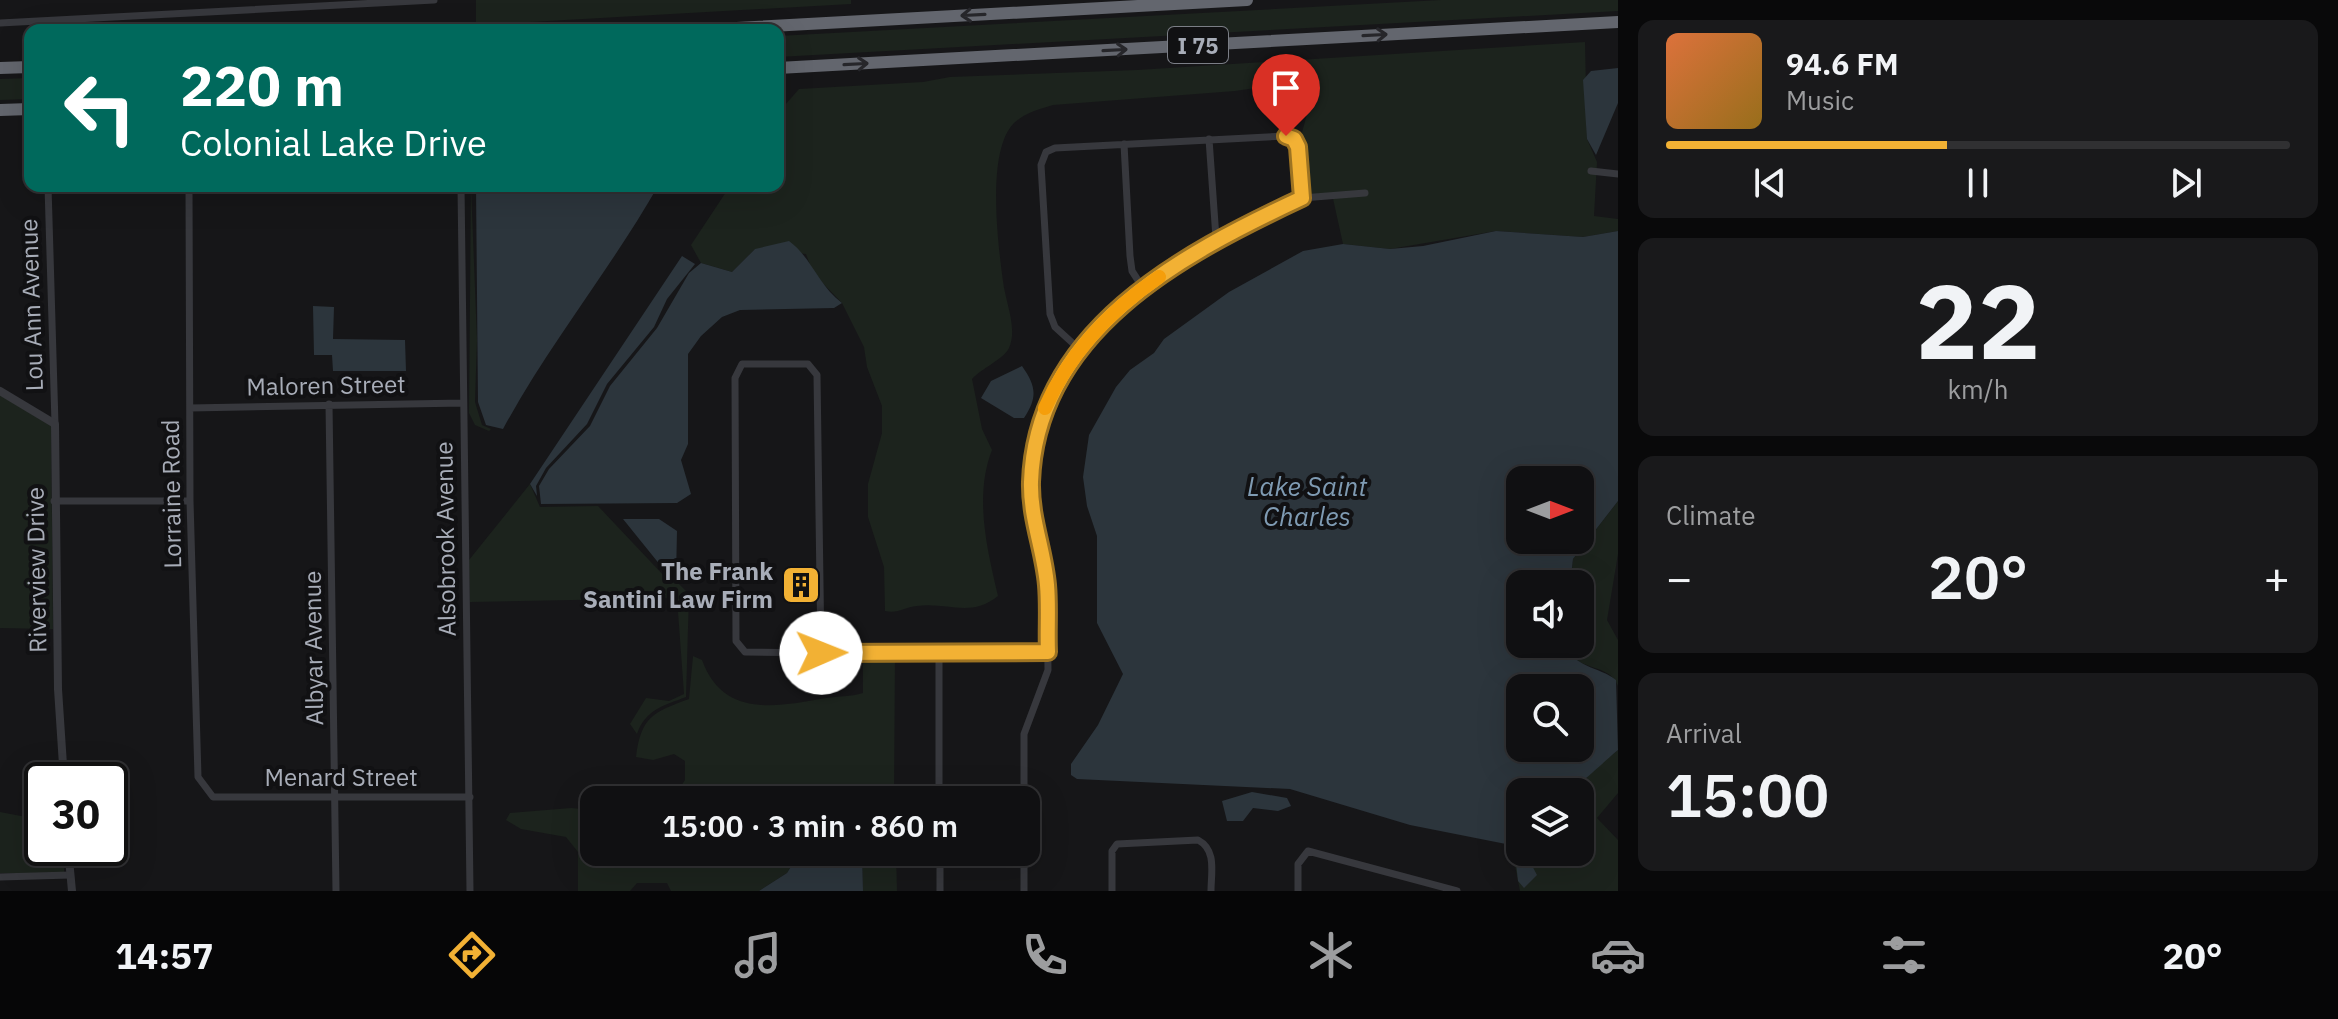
<!DOCTYPE html>
<html lang="en">
<head>
<meta charset="utf-8">
<style>
	:root { --surface:#101012; --page:#19191b; --text:#f1f3f6; --muted:#9c9d9f; --line:#303032; --accent:#f2b134 }
	body { margin:0; font-family:"IBM Plex Sans",sans-serif; background:var(--page); color:var(--text); height:100vh; display:flex; flex-direction:column; font-size:30px; white-space:nowrap }
	* { box-sizing:border-box; margin:0 }
	p { font-size:26px; color:var(--muted) }
	.icon { flex:none; width:44px; height:44px; fill:none; stroke:currentColor; stroke-width:2; stroke-linecap:round; stroke-linejoin:round }
	.map { position:relative; flex:1; overflow:hidden }
	.side { display:flex; flex-direction:column; gap:20px; padding:20px; background:#09090a; width:720px }
	.side>* { flex:none }
	.banner { position:absolute; left:24px; top:24px; width:760px; height:168px; border-radius:16px; box-shadow:0 8px 32px #0002,0 0 0 2px var(--line); background:#00695c; color:#fff; overflow:hidden }
	.needle { width:52px; rotate:90deg }
	.tools { position:absolute; left:1506px; top:466px; display:grid; gap:16px }
	.tools a { display:grid; place-items:center; width:88px; height:88px; border-radius:16px; background:var(--surface); box-shadow:0 8px 32px #0002,0 0 0 2px var(--line); font-size:40px }
	.speed { position:absolute; left:24px; top:762px; display:flex; gap:16px; font-size:40px; font-weight:700; text-align:center }
	.speed>* { display:grid; place-content:center; width:104px; height:104px; border-radius:50%; background:var(--surface); box-shadow:0 8px 32px #0002,0 0 0 2px var(--line); line-height:1 }
	.speed .limit { border:4px solid #111; border-radius:12px; background:#fff; color:#111 }
	.pin { position:absolute; display:grid; place-items:center; width:68px; height:68px; color:#fff; margin:-82px -34px; border-radius:50% 50% 50% 0; rotate:-45deg; box-shadow:0 0 8px #0007 }
	.pin .icon { rotate:45deg }
	.me { position:absolute; width:88px; margin:-44px; rotate:89deg; stroke-linejoin:round; filter:drop-shadow(0 0 6px #0008) }
	.turn { display:flex; align-items:center; gap:28px; height:168px; padding:0 24px; font-size:36px }
	.turn .icon { width:104px; height:104px; stroke-width:2.5 }
	.turn b { display:block; font-size:56px; line-height:68px }
	.big { font-size:60px; font-weight:600; line-height:1.1 }
	.side .tile { flex:1; display:flex; flex-direction:column; justify-content:center; gap:12px; min-width:0; padding:0 28px; border-radius:16px; background:var(--page) }
	.side .dial { align-items:center; gap:0 }
	.dial b { font-size:104px; line-height:1 }
	.song { display:flex; align-items:center; gap:24px }
	.cover { width:96px; height:96px; border-radius:12px; background:linear-gradient(135deg,hsl(20 70% 55%),hsl(40 70% 35%)) }
	.played { height:8px; border-radius:4px; background:linear-gradient(90deg,var(--accent) 45%,var(--line) 45%) }
	.keys { display:flex; justify-content:space-around; direction:ltr }
	.heat { display:flex; justify-content:space-between; align-items:center; font-size:44px; direction:ltr }
	.trip { position:absolute; left:580px; top:786px; width:460px; height:80px; border-radius:16px; background:var(--surface); box-shadow:0 8px 32px #0002,0 0 0 2px var(--line); font-weight:600; line-height:80px; text-align:center }
	.menu { display:flex; height:128px; justify-content:space-around; align-items:center; background:#060607; color:var(--muted) }
	.menu .icon { width:56px; height:56px }
	.menu .selected { color:var(--accent) }
	.menu b { font-size:36px; color:var(--text) }
	main { display:flex; flex:1; min-height:0 }
	.map>svg:first-child { display:block }
</style>
</head>
<body>
<main>
<div class="map">
<svg width="1618" height="891" viewBox="0 0 1618 891">
	<rect width="100%" height="100%" fill="#161618"/>
	<path fill="#1c231d" d="M476,0H851V4L476,25Z
		M1441,0H1618V11L778,57V36Z
		M1585,42L1587,139L1597,162L1594,216L1618,219V231L1583,237L1496,231L1390,249L1343,244L1332,194L1302,198L1298,147L1312,96L1289,83L1235,91L1053,105C1039,109 1025,113 1014,123C986,151 998,244 1003,281C1005,301 1018,328 1009,348C1004,359 982,368 972,379L982,429L992,450C974,496 987,549 998,596C971,618 948,602 917,606C904,607 898,614 885,611L884,567L868,517V484L882,433V406L867,367L864,347L842,303L813,273L806,254L755,249L732,272L701,263L691,245L730,186H778V113L799,89L923,82L950,77L1137,70Z
		M30,78V99L0,100V79Z
		M471,186L477,340L475,402L482,425L491,429L489,431L475,425L469,413Z
		M0,395L51,426L53,629L0,628Z
		M530,484L540,507L598,506L666,578L674,579L689,594L686,697C663,706 646,709 637,734L630,724L646,698L669,701L684,694L677,598L470,602L469,560Z
		M1618,501V554L1607,620L1618,640V686C1609,661 1571,673 1568,644H1580V584H1570L1573,559Z
		M863,654H895L894,800H672L685,780V761L674,754L653,760L636,757C641,716 654,712 689,699L693,656L702,660C723,718 776,707 826,698C839,696 850,697 863,693Z
		M1618,750V793L1597,818L1618,840V891H1520L1511,845L1520,843V852H1580V792H1564Z
		M571,808L594,810V852H800L787,873L759,891H671L667,883H637L630,891H578V852L566,837L521,829L506,820L510,813Z
		M0,812L42,820V848H64V873H0Z
		M862,852H896L897,891H863Z"/>
	<path fill="#2c353c" fill-rule="evenodd" d="M1618,68V103L1596,155L1587,139L1583,80L1591,71Z
		M476,186H658C610,270 549,344 503,429L486,425L478,402Z
		M1496,231L1583,237L1618,231V501L1573,559L1570,584H1520V644H1568C1570,667 1601,667 1616,680L1618,750C1573,788 1582,792 1520,792V843L1511,845L1410,825L1290,789L1077,779L1071,775V764L1098,725L1123,674L1097,623V536L1087,506L1083,477L1089,435L1116,387L1130,370L1154,353L1164,339L1229,292L1303,251L1343,244L1390,249L1423,246ZM1520,480H1580V540H1520ZM1520,688H1580V748H1520Z
		M789,241C812,258 818,285 842,303L834,308L740,310L722,317L701,336L688,354V444L681,460L691,494L677,503L541,504L539,486L549,469L590,426L610,386L657,328L689,273L701,263L732,272L755,249Z
		M682,256L695,264L667,299L654,327L607,384L587,424L546,468L536,486L537,496L530,484Z
		M313,306L334,307L333,339L405,340L406,371H333L332,355H314Z
		M1022,366C1036,386 1038,397 1024,418H1014L981,398L991,381Z
		M623,519H659L677,531L676,577L669,576Z
		M1252,792L1287,798L1291,806L1278,811L1253,808L1243,821H1227L1222,801Z
		M800,852H862L863,891H759L787,873Z
		M1529,860L1537,875L1524,888L1518,881L1516,863Z"/>
	<g fill="none" stroke-linecap="round" stroke-linejoin="round">
		<path stroke="#37383d" stroke-width="7" d="M0,23L434,0
			M1209,139L1216,238
			M1124,144L1130,256L1132,271L1143,288
			M1591,171L1618,174
			M48,186L55,424
			M189,186L190,501L198,777L213,797H470
			M461,186L470,891
			M1078,348L1055,327L1050,314L1041,165L1046,152L1055,148L1286,136C1306,144 1301,179 1302,198
			M742,364H808L817,375L821,653L745,652L736,641L735,378Z
			M329,404L336,891
			M190,408L463,403
			M54,501H190
			M939,652V800
			M821,653L1048,652
			M1024,800V734L1048,670L1047,582L1033,515L1032,455L1056,383L1078,348L1111,315L1143,288L1216,238L1302,198L1365,193
			M940,852V891
			M0,877L70,875
			M1024,891V852
			M1112,891V851L1117,844L1198,840C1217,850 1211,873 1211,891
			M1298,891V864L1308,851L1457,891"/>
		<path stroke="#37383d" stroke-width="8" d="M0,391L55,424L58,689L64,780
			M68,848L72,891"/>
		<path stroke="#63666e" stroke-width="12" d="M700,30L1247,0
			M0,68L30,67
			M778,68L1618,22
			M0,110L30,109"/>
	</g>
	<defs><path id="oneway-shaft" d="M-6 0H5M1.5-3L5.5 0L1.5 3" fill="none" stroke-width="1.6" stroke-linecap="round" stroke-linejoin="round" transform="scale(2)"/></defs>
	<g stroke="#26262a">
		<use href="#oneway-shaft" transform="translate(973 15) rotate(177)"/>
		<use href="#oneway-shaft" transform="translate(1375 35) rotate(-3)"/>
		<use href="#oneway-shaft" transform="translate(1115 50) rotate(-3)"/>
		<use href="#oneway-shaft" transform="translate(856 64) rotate(-3)"/>
	</g>
	<g fill="none" stroke-linecap="round" stroke-linejoin="round">
		<g stroke="#9d7322" stroke-width="20">
			<path id="route" d="M821,653L1048,652C1047,630 1049,607 1047,585C1044,550 1030,518 1031,482C1036,331 1182,254 1302,198L1298,147L1294,139L1286,136"/>
		</g>
		<use href="#route" stroke="#f2b134" stroke-width="14"/>
		<path stroke="#f59e0b" stroke-width="14" d="M1045,408C1070,352 1109,311 1159,277"/>
	</g>
	<defs>
		<g id="building-square" transform="scale(2)"><rect x="-9" y="-9" width="18" height="18" rx="4" fill="#f2b134" stroke="#111113"/><path d="M-4-6H4V6H1V3H-1V6H-4ZM-2.5-4.3h1.7v1.8h-1.7ZM.8-4.3h1.7v1.8H.8ZM-2.5-1h1.7V.8h-1.7ZM.8-1h1.7V.8H.8Z" fill="#111"/></g>
	</defs>
	<g fill-rule="evenodd">
		<use href="#building-square" x="801" y="585"/>
	</g>
	<g text-anchor="middle" dominant-baseline="central" stroke-width="8" stroke-linejoin="round" paint-order="stroke">
		<rect fill="#111113" stroke="#7b7e86" stroke-width="2" x="1168" y="27" width="60" height="36" rx="6"/>
		<g font-size="22" font-weight="bold" fill="#a8adb8">
			<text x="1198" y="45">I 75</text>
		</g>
		<g font-size="24" fill="#a8adb8" stroke="#111113">
			<text transform="translate(31 305) rotate(-92)">Lou Ann Avenue</text>
			<text transform="translate(326 385) rotate(-1)">Maloren Street</text>
			<text transform="translate(171 494) rotate(-91)">Lorraine Road</text>
			<text transform="translate(445 539) rotate(-91)">Alsobrook Avenue</text>
			<text transform="translate(36 570) rotate(-91)">Riverview Drive</text>
			<text transform="translate(313 648) rotate(-91)">Albyar Avenue</text>
			<text x="341" y="777">Menard Street</text>
		</g>
		<g font-size="24" font-weight="bold" fill="#a8adb8" stroke="#111113" text-anchor="end">
			<text x="773" y="571">The Frank<tspan x="773" dy="28">Santini Law Firm</tspan></text>
		</g>
		<g font-size="26" font-style="italic" fill="#7f9bb3" stroke="#111113">
			<text x="1307" y="486">Lake Saint<tspan x="1307" dy="30">Charles</tspan></text>
		</g>
	</g>
</svg>
<div class="tools">
<a><svg class="needle" viewBox="-14 -14 28 28"><path d="M0-13l5 13h-10z" fill="#e53935"/><path d="M0 13l5-13h-10z" fill="#9c9d9f"/></svg></a>
<a><svg class="icon" aria-label="sound" viewBox="0 0 24 24"><path d="M4 9h4l5-4v14l-5-4H4zM17 9q2 3 0 6"/></svg></a>
<a><svg class="icon" aria-label="search" viewBox="0 0 24 24"><circle cx="10" cy="10" r="6"/><path d="M15 15l6 6"/></svg></a>
<a><svg class="icon" aria-label="layers" viewBox="0 0 24 24"><path d="M12 4l9 5-9 5-9-5zM3 14l9 5 9-5"/></svg></a>
</div>
<div class="speed"><div class="limit">30</div></div>
<div class="pin" style="left:1286px;top:136px;background:#d93025"><svg class="icon" aria-label="arrive" viewBox="0 0 24 24"><path d="M6 21V4h12l-3 4 3 4H6"/></svg></div>
<svg class="me" style="left:821px;top:653px" viewBox="-20 -20 40 40"><circle r="19" fill="#fff"/><path d="M0-13L10 11 0 6-10 11z" fill="#f2b134"/></svg>
<div class="trip">15:00 · 3 min · 860 m</div>
<div class="banner">
<div class="turn"><svg class="icon" aria-label="left" viewBox="0 0 24 24"><path d="M17 20v-9H6M10 6l-5 5 5 5"/></svg><div><b>220 m</b>Colonial Lake Drive</div></div>
</div>
</div>
<section class="side">
<div class="tile">
<div class="song"><i class="cover"></i><div><b>94.6 FM</b><p>Music</p></div></div>
<div class="played"></div>
<div class="keys"><svg class="icon" aria-label="previous" viewBox="0 0 24 24"><path d="M18 5L8 12l10 7zM5 5v14"/></svg><svg class="icon" aria-label="pause" viewBox="0 0 24 24"><path d="M8 5v14M16 5v14"/></svg><svg class="icon" aria-label="next" viewBox="0 0 24 24"><path d="M6 5l10 7-10 7zM19 5v14"/></svg></div>
</div>
<div class="tile dial"><b>22</b><p>km/h</p></div>
<div class="tile"><p>Climate</p>
<div class="heat"><a>−</a><b class="big">20°</b><a>+</a></div>
</div>
<div class="tile"><p>Arrival</p><b class="big">15:00</b></div>
</section>
</main>
<nav class="menu">
<b>14:57</b>
<svg class="icon selected" aria-label="directions" viewBox="0 0 24 24"><path d="M12 3l9 9-9 9-9-9zM9 14v-3h6M13 9l2 2-2 2"/></svg>
<svg class="icon" aria-label="music" viewBox="0 0 24 24"><path d="M9 18V5l10-2v13"/><circle cx="6" cy="18" r="3"/><circle cx="16" cy="16" r="3"/></svg>
<svg class="icon" aria-label="phone" viewBox="0 0 24 24"><path d="M5 4h4l2 5-3 2q2 4 5 5l2-3 5 2v4C11 20 4 13 5 4z"/></svg>
<svg class="icon" aria-label="climate" viewBox="0 0 24 24"><path d="M12 3v18M4 7l16 10M4 17L20 7"/></svg>
<svg class="icon" aria-label="car" viewBox="0 0 24 24"><path d="M5 17H2v-5l4-1 3-4h7l3 4 3 1v5h-3M9 17h6M6 11h13"/><circle cx="7" cy="17" r="2"/><circle cx="17" cy="17" r="2"/></svg>
<svg class="icon" aria-label="filters" viewBox="0 0 24 24"><path d="M4 7h16M4 17h16"/><circle cx="9" cy="7" r="2"/><circle cx="15" cy="17" r="2"/></svg>
<b>20°</b>
</nav>
</body>
</html>
